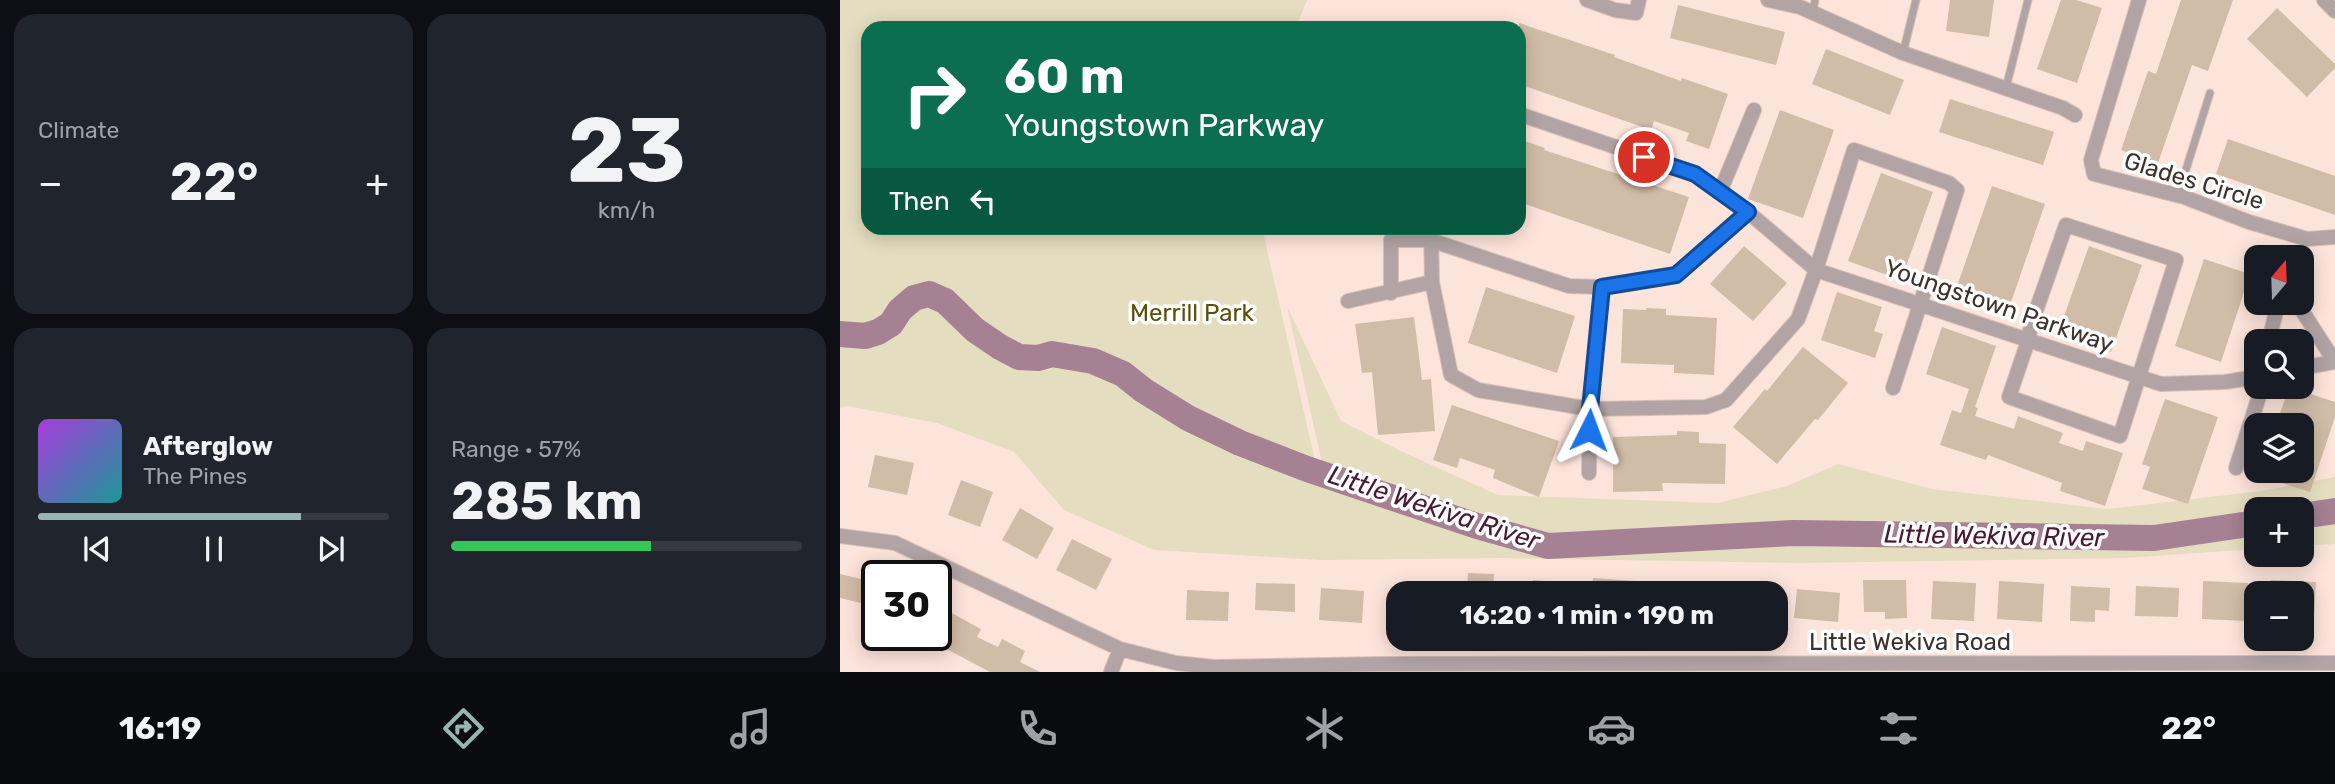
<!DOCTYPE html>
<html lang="en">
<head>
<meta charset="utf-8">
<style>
	:root { --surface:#171b24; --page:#20242c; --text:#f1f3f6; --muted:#9ea1a6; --line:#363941; --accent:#97b6b1 }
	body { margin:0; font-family:Rubik,sans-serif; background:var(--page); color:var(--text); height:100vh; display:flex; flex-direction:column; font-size:26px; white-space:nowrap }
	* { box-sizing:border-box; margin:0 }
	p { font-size:23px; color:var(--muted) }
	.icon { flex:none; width:38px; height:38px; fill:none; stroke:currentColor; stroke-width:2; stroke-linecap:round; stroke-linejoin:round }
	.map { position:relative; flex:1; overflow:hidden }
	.drawer { display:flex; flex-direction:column; gap:14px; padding:14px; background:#0d0f14; width:840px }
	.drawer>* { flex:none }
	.guide { position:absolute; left:21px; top:21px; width:665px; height:214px; border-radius:21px; box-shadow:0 4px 18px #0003; background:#0b6e4f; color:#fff; overflow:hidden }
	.needle { width:46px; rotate:19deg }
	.buttons { position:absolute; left:1404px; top:245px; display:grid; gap:14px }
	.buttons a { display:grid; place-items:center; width:70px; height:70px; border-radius:14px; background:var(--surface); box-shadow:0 4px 18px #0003; font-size:35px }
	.speed { position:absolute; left:21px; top:560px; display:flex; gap:14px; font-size:35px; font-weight:700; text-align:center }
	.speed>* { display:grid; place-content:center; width:91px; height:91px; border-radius:50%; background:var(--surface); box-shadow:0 4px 18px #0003; line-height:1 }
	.speed .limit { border:4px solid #111; border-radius:10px; background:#fff; color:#111 }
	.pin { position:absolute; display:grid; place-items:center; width:60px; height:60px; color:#fff; margin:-30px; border:4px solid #fff; border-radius:50%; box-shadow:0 2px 7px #0007 }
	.me { position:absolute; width:77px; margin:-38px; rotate:3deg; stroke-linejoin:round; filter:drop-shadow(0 0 5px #0008) }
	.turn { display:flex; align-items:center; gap:24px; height:147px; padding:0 28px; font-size:32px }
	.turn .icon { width:91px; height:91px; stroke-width:2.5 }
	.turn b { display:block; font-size:49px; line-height:60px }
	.then { display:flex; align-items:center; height:66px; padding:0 28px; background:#0003; gap:14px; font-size:26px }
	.big { font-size:52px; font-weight:700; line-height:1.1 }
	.drawer .widget { flex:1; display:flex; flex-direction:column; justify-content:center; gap:10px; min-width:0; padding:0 24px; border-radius:21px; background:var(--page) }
	.drawer .dial { align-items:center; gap:0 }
	.dial b { font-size:91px; line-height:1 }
	.song { display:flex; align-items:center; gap:21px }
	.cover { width:84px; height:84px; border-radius:10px; background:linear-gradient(135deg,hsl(280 70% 55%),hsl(180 70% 35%)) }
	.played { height:7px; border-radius:4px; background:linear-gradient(90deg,var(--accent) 75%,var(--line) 75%) }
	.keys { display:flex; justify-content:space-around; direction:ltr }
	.heat { display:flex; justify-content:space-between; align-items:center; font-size:38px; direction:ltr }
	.charge { height:10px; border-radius:5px; background:linear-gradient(90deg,#34c759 57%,var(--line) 0) }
	.drawer .tiles { flex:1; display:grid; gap:14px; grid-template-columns:repeat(2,1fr) }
	.trip { position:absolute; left:546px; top:581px; width:402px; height:70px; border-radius:21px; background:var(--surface); box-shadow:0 4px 18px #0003; font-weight:700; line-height:70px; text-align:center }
	.tabs { display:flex; height:112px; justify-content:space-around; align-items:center; background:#090b0e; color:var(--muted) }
	.tabs .icon { width:49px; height:49px }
	.tabs .current { color:var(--accent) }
	.tabs b { font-size:32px; color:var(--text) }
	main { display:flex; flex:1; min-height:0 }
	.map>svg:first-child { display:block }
</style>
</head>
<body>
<main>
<section class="drawer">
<div class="tiles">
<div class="widget"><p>Climate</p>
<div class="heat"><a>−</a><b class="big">22°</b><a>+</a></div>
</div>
<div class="widget dial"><b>23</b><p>km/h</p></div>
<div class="widget">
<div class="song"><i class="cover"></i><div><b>Afterglow</b><p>The Pines</p></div></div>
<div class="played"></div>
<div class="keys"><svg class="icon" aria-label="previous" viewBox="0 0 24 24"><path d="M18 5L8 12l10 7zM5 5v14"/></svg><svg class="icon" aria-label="pause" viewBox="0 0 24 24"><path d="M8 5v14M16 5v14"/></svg><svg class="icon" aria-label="next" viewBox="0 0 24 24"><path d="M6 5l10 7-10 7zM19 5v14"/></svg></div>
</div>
<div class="widget"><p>Range · 57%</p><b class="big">285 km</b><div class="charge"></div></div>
</div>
</section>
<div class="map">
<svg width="1495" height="672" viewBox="0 0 1495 672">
	<rect width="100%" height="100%" fill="#fde4db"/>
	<path fill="#e5ddbf" d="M0,0H467L456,28H28V228H422L476,465L422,447L354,415L283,372L254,359L209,352L179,355L136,329L108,300L87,291L67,297L46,322L21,329L0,326Z
		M86,299L104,307L133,336L176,361L209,360L251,366L280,379L351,422L420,454L473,472L481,469L482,463L447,306L501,421L563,452L658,495L878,503L947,486L998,464L1092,489L1268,509L1421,491L1495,477V544L1461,546V509H1416V549L1285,558L958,563L660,558L480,560L314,550L224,510L174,452L97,423L7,406L0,408V333C16,335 37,338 50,327C66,313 63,305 86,299Z"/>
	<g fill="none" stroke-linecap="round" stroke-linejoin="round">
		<path stroke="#a68193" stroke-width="26" d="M0,334L25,336L38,332L51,324L60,310L74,298L89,294L105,301L135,330L160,347L179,357L198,358L212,354L253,361L283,374L303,390L348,418L400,443L467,469L637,526L708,546L953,533L1314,538L1416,523
			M1461,516L1495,511"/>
	</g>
	<path fill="#d1bca7" d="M1110,0H1154L1149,37L1106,31Z
		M1221,0H1236L1262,8L1237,83L1197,69Z
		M1341,0H1393L1368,71L1352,65L1318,163L1281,150L1308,71L1316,74Z
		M838,5L945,32L936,65L830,38Z
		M1437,8L1495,64V68L1467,97L1407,39Z
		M679,23L775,55L774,57L841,81L842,78L888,94L869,149L846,141L849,133L814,121L811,130L679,84Z
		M986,49L1064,80L1050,115L972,84Z
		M1110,99L1214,132L1203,165L1099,132Z
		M940,110L994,130L963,218L908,199Z
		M679,139L705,148L704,150L849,197L830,254L679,202Z
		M1388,139L1495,176V215L1376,174Z
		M1041,173L1093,192L1061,280L1008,261Z
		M1152,186L1205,204L1168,311L1115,292Z
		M904,246L947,283L913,321L870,284Z
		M1249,246L1302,265L1271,352L1218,333Z
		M1364,259L1410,274L1381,362L1335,346Z
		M646,287L735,316L717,373L628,343Z
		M997,292L1042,307L1034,331L1043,334L1035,358L981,340Z
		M806,308L826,309V315L877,318L874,375L834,373V365L781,363L783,309L806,310Z
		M574,317L582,380L591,379L595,431L538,435L532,372L522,373L515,324Z
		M1102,327L1156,346L1135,407L1138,408L1135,416L1174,429L1178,416L1223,433L1219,443L1243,451L1246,441L1283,453L1265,506L1220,491L1222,483L1148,455L1146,460L1100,445L1112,410L1121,413L1129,389L1086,374Z
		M963,347L1008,383L978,420L975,419L937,464L893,427L925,389L927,391Z
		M1449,387L1495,402V417L1470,492L1411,473L1412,471H1461V425H1436Z
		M1325,399L1378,417L1348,504L1302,489L1310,467L1302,464Z
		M612,405L719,441L699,497L653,478L655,470L620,458L617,468L593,460Z
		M837,431L859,432V443L886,444L885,484L822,483L823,491L773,492V437L837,435Z
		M35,455L74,463L67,495L28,487Z
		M121,480L153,492L140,527L108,515Z
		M180,508L214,528L197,559L162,540Z
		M232,539L272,559L256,590L216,570Z
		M628,573L654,574L653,593H627Z
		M0,574L30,581L25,604L0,598Z
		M753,578L795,581L794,593H752Z
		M693,580L747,584V593H692Z
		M1023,580H1066L1067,618L1045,619V612H1024Z
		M1431,580L1476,582L1474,620H1461V593H1430Z
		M1093,581L1136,583L1134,621L1091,619Z
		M1159,581L1204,584L1202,622L1157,619Z
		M1363,581L1408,583L1406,621L1362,619Z
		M416,583L455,584V612L415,610Z
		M1231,586L1270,588L1269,611L1255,610V622L1230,621Z
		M1296,586L1339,588L1338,617L1295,616Z
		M481,588L524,591L522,623L479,620Z
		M957,589L1000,593L998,622L954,618Z
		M347,590L389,592L388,621L346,620Z
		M104,609L141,629L137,637L158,647L162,639L185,651L180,662L200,672H150L80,635H96V622Z"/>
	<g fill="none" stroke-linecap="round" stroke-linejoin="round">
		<g stroke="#d7c0b8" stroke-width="9">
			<path id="lane" d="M973,12L975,0
				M1063,53L1076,0
				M1166,88L1188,0
				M1338,195L1370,93"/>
		</g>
		<g stroke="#d7c0b8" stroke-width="16">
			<path id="street" d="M747,0L775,10L796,13L799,0
				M928,0L960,7L1063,53L1223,108L1235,115
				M1299,0L1251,160L1254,174L1344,197L1409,222L1467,239L1495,237
				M1484,0L1495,11
				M679,114L855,174L908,212L976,270L1321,384L1385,382L1416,377
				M880,192L914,110
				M1226,225L1336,260L1280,436L1169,397L1188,341L1191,325Z
				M591,228L592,282L611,375L638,390L750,409L866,407L886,400L958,319L976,270L1014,150L1109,183L1117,190L1053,388
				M551,293V240H590L729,286L762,287L836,275L908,212
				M508,301L592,282
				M1451,303L1459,306L1495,362
				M1429,341L1438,303
				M1461,368L1495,362
				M1396,468L1422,387
				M749,473L750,409L762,287
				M0,536L55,543L280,649L336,663L374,667L541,664L1495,663
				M271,672L280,649"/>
		</g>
		<use href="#lane" stroke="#b2a4a4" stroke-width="7"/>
		<use href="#street" stroke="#b2a4a4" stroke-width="14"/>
	</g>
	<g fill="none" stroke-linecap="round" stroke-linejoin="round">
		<g stroke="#114b97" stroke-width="18">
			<path id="route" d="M749,430L750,409L762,287L836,275L908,212L855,174L804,157"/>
		</g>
		<use href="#route" stroke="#1a73e8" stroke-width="12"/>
	</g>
	<g text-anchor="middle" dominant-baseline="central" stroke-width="7" stroke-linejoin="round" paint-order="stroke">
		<g font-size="24" fill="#3e322e" stroke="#fff">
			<text transform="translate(1354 181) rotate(17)">Glades Circle</text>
			<text transform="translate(1159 306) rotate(19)">Youngstown Parkway</text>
			<text x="1070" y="642">Little Wekiva Road</text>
		</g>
		<g font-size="24" fill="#5d4e0c" stroke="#fff">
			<text x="352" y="313">Merrill Park</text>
		</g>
		<g font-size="26" font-style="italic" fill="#491935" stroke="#fff">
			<text transform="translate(594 508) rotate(18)">Little Wekiva River</text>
			<text transform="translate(1154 536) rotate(1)">Little Wekiva River</text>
		</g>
	</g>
</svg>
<div class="buttons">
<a><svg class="needle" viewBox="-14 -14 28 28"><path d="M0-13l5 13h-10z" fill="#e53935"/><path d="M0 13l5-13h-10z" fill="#9ea1a6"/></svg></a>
<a><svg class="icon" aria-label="search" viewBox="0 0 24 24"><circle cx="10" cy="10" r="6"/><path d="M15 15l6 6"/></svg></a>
<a><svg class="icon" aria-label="layers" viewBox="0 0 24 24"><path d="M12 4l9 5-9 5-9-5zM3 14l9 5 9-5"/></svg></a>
<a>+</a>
<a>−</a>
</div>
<div class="speed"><div class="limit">30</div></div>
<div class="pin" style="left:804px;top:157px;background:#d93025"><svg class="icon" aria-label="arrive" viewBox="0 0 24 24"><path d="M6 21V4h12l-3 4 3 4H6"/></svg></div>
<svg class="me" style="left:749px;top:430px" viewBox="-20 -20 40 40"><path d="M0-17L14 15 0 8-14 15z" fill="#1a73e8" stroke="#fff" stroke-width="4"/></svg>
<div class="trip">16:20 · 1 min · 190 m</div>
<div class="guide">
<div class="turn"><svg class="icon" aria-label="right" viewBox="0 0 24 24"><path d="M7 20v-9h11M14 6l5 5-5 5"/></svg><div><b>60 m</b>Youngstown Parkway</div></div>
<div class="then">Then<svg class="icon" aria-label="left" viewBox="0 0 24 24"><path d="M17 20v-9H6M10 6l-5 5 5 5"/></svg></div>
</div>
</div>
</main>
<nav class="tabs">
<b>16:19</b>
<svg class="icon current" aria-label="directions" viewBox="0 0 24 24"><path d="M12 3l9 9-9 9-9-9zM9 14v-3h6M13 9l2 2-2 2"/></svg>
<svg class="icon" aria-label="music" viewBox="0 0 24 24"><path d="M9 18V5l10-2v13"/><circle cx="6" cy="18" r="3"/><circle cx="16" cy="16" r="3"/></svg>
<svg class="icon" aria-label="phone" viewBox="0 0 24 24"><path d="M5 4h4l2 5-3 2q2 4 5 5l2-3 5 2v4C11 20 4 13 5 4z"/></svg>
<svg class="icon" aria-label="climate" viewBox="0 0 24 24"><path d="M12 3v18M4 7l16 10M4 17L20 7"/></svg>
<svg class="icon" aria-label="car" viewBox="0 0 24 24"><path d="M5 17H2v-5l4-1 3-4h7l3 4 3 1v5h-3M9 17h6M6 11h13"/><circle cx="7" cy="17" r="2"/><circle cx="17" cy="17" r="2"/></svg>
<svg class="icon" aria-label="filters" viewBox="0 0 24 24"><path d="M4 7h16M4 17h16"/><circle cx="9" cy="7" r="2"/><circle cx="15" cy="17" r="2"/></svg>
<b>22°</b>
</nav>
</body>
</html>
